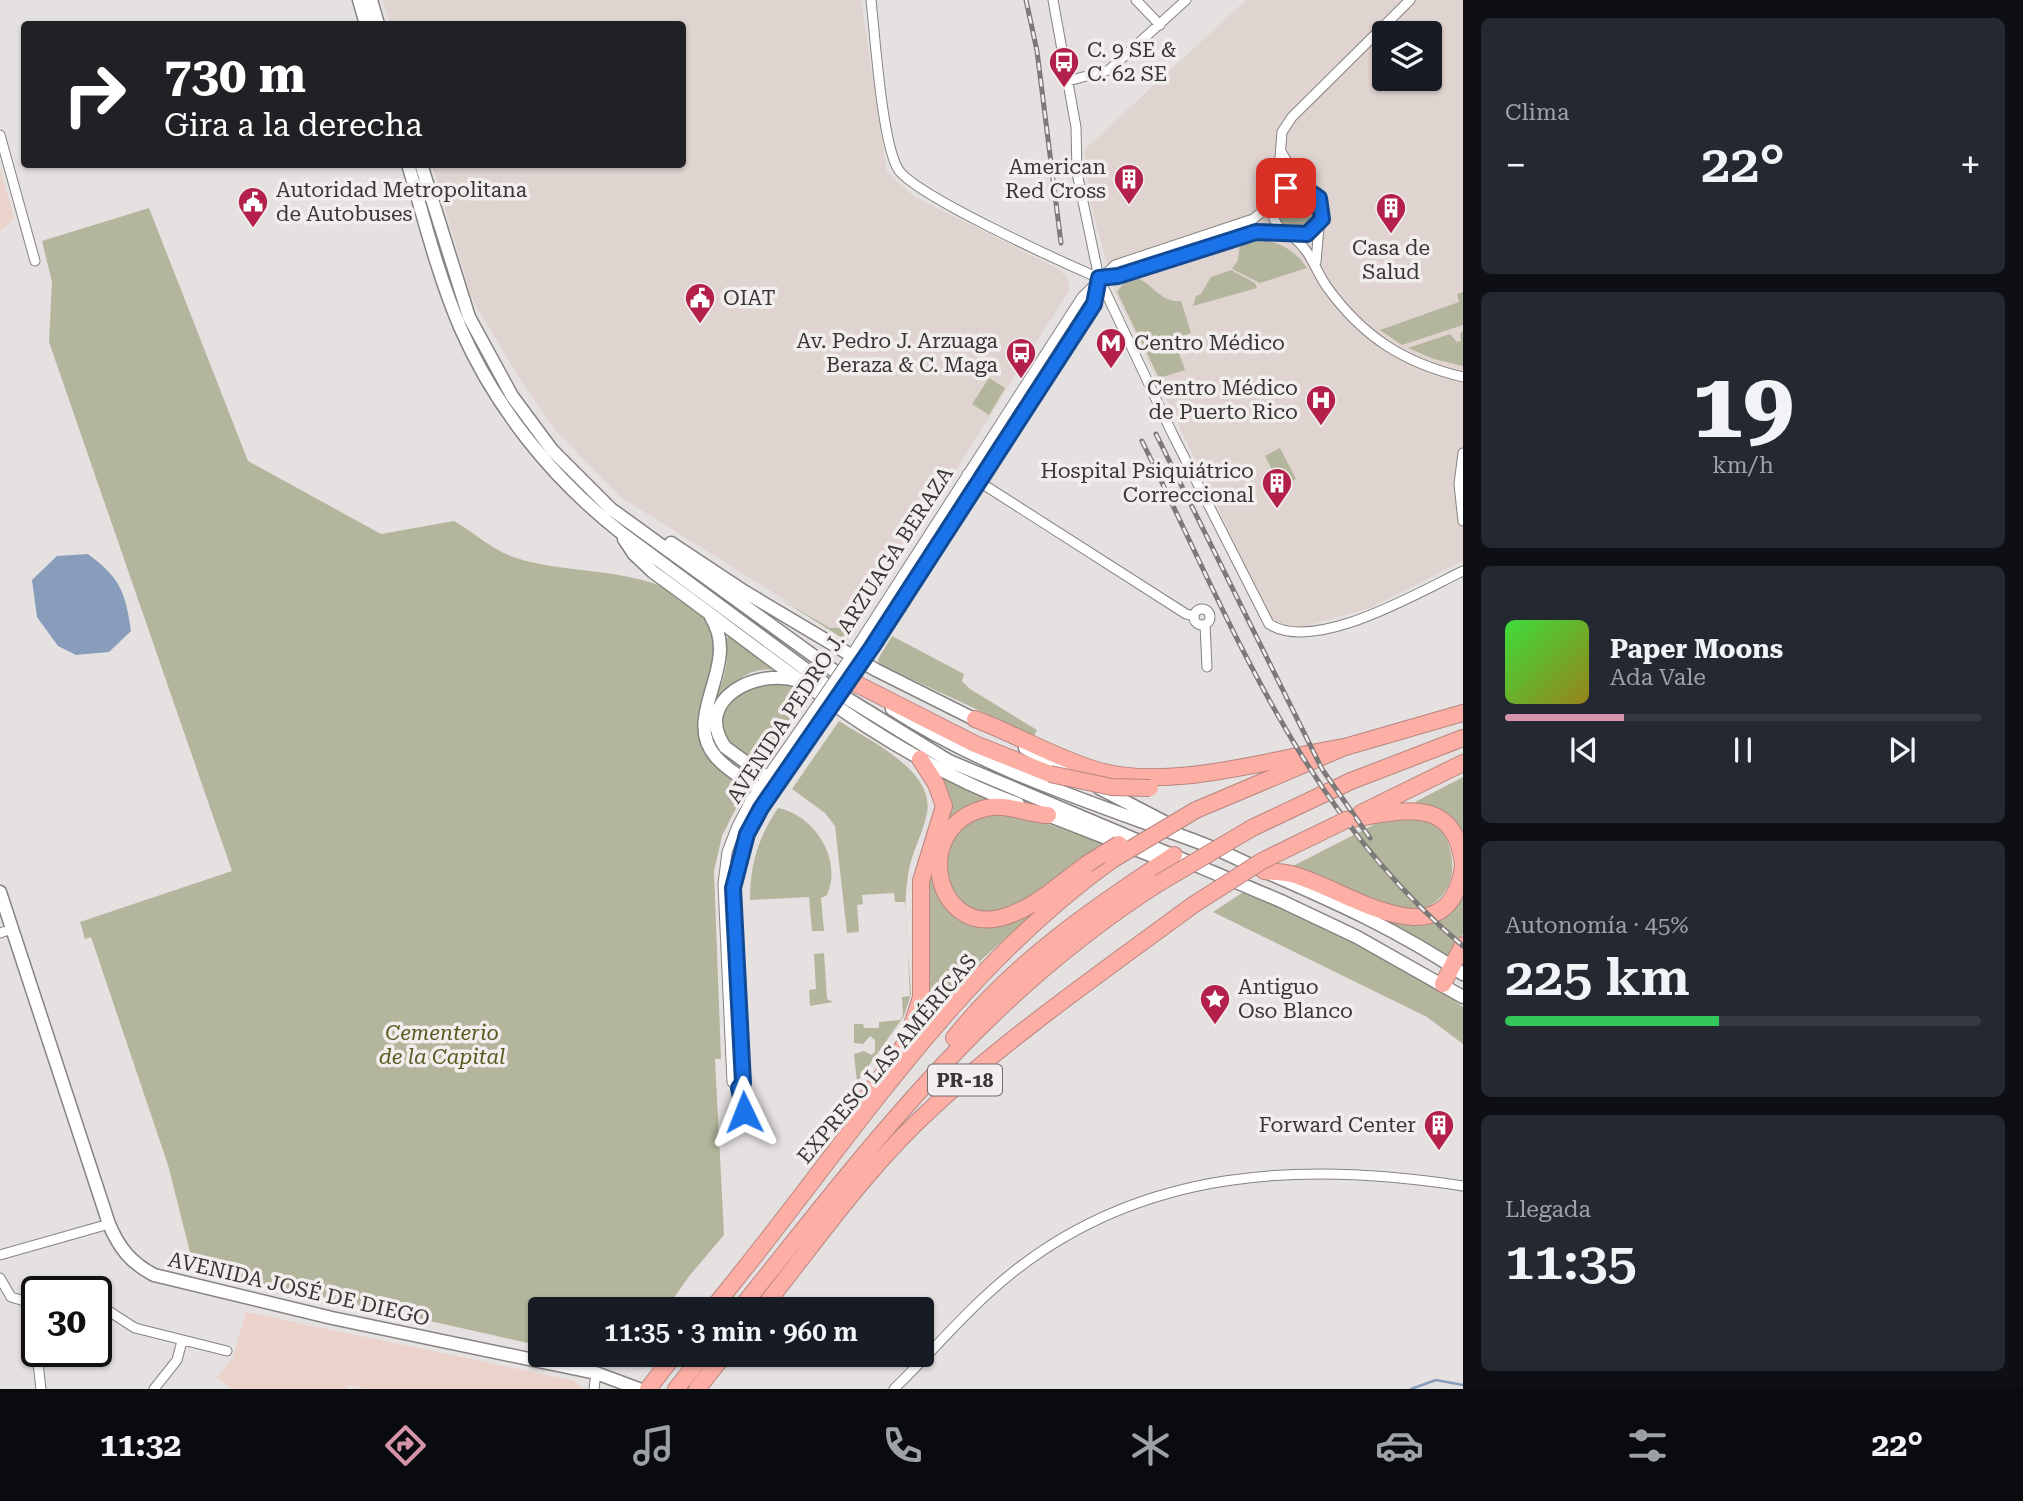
<!DOCTYPE html>
<html lang="es">
<head>
<meta charset="utf-8">
<style>
	:root { --surface:#171b24; --page:#242831; --text:#f1f3f6; --muted:#9ea1a6; --line:#363941; --accent:#d594a9 }
	body { margin:0; font-family:"Roboto Serif",serif; background:var(--page); color:var(--text); height:100vh; display:flex; flex-direction:column; font-size:26px; white-space:nowrap }
	* { box-sizing:border-box; margin:0 }
	p { font-size:23px; color:var(--muted) }
	.icon { flex:none; width:38px; height:38px; fill:none; stroke:currentColor; stroke-width:2; stroke-linecap:round; stroke-linejoin:round }
	.map { position:relative; flex:1; overflow:hidden }
	.details { display:flex; flex-direction:column; gap:18px; padding:18px; background:#0d0f14; width:560px }
	.details>* { flex:none }
	.guide { position:absolute; left:21px; top:21px; width:665px; height:147px; border-radius:7px; box-shadow:0 2px 5px #0004; background:#202124; color:#fff; overflow:hidden }
	.tools { position:absolute; left:1372px; top:21px; display:grid; gap:14px }
	.tools a { display:grid; place-items:center; width:70px; height:70px; border-radius:7px; background:var(--surface); box-shadow:0 2px 5px #0004; font-size:35px }
	.speed { position:absolute; left:21px; top:1276px; display:flex; gap:14px; font-size:35px; font-weight:700; text-align:center }
	.speed>* { display:grid; place-content:center; width:91px; height:91px; border-radius:50%; background:var(--surface); box-shadow:0 2px 5px #0004; line-height:1 }
	.speed .limit { border:4px solid #111; border-radius:10px; background:#fff; color:#111 }
	.pin { position:absolute; display:grid; place-items:center; width:60px; height:60px; color:#fff; margin:-30px; border-radius:14px; box-shadow:0 4px 10px #0006 }
	.me { position:absolute; width:77px; margin:-38px; rotate:358deg; stroke-linejoin:round; filter:drop-shadow(0 0 5px #0008) }
	.turn { display:flex; align-items:center; gap:24px; height:147px; padding:0 28px; font-size:32px }
	.turn .icon { width:91px; height:91px; stroke-width:2.5 }
	.turn b { display:block; font-size:49px; line-height:60px }
	.big { font-size:52px; font-weight:600; line-height:1.1 }
	.details .card { flex:1; display:flex; flex-direction:column; justify-content:center; gap:10px; min-width:0; padding:0 24px; border-radius:10px; background:var(--page) }
	.details .dial { align-items:center; gap:0 }
	.dial b { font-size:91px; line-height:1 }
	.song { display:flex; align-items:center; gap:21px }
	.cover { width:84px; height:84px; border-radius:10px; background:linear-gradient(135deg,hsl(120 70% 55%),hsl(50 70% 35%)) }
	.played { height:7px; border-radius:4px; background:linear-gradient(90deg,var(--accent) 25%,var(--line) 25%) }
	.keys { display:flex; justify-content:space-around; direction:ltr }
	.heat { display:flex; justify-content:space-between; align-items:center; font-size:38px; direction:ltr }
	.charge { height:10px; border-radius:5px; background:linear-gradient(90deg,#34c759 45%,var(--line) 0) }
	.trip { position:absolute; left:528px; top:1297px; width:406px; height:70px; border-radius:7px; background:var(--surface); box-shadow:0 2px 5px #0004; font-weight:600; line-height:70px; text-align:center }
	.menu { display:flex; height:112px; justify-content:space-around; align-items:center; background:#090b0e; color:var(--muted) }
	.menu .icon { width:49px; height:49px }
	.menu .active { color:var(--accent) }
	.menu b { font-size:32px; color:var(--text) }
	main { display:flex; flex:1; min-height:0 }
	.map>svg:first-child { display:block }
</style>
</head>
<body>
<main>
<div class="map">
<svg width="1463" height="1389" viewBox="0 0 1463 1389">
	<rect width="100%" height="100%" fill="#e5e1e0"/>
	<path fill="#ebd2cb" d="M0,169L14,218L0,231Z
		M246,1312L575,1381L583,1389H366L349,1385L345,1389H232L217,1377L233,1358Z"/>
	<path fill="#e0d4d0" fill-rule="evenodd" d="M383,0H861L887,172L915,197L1057,268L1067,277L1070,289L856,628H830L622,498L555,430L518,376L472,299L432,165L682,164V24H390Z
		M1246,0H1463V561L1370,608L1307,626H1277L1263,602L1115,292L1091,205L1084,150ZM1384,33H1430V79H1384Z"/>
	<path fill="#b3b59d" d="M1277 211a21 21 0 1 1 42 0a21 21 0 1 1-42 0Z
		M149,208L248,461L381,534L454,521C473,532 493,550 513,557C571,578 675,562 708,625C733,670 675,707 713,762C722,774 736,777 746,788L722,836L714,871L721,1059H715L724,1235L690,1275L666,1309H541V1346L194,1268L168,1165L91,937L85,939L80,922L232,871L49,342L52,282L42,241Z
		M1257,239C1280,242 1294,249 1307,268L1260,283L1232,269L1238,260L1240,244Z
		M1231,270L1255,283L1257,288L1193,306L1196,296L1201,294L1211,277Z
		M1135,277C1153,283 1160,303 1181,301L1191,333L1174,339L1185,370L1159,378L1117,292L1126,280Z
		M1463,292V325L1402,345L1380,330L1459,302L1457,294Z
		M1463,331V366L1434,359L1408,348L1450,334L1457,342L1461,341L1460,334Z
		M989,378L1005,388L989,415L972,404Z
		M1280,448L1296,479L1281,487L1265,456Z
		M777,597L830,628H856L847,641Z
		M731,635L781,671C739,663 728,691 714,723L749,772L747,776C669,723 739,699 725,639Z
		M892,636L964,674L962,681L970,689L1037,730L1034,736L879,664L878,659Z
		M758,683L795,684L810,694L762,767C752,760 737,753 729,744C706,718 739,694 758,683Z
		M839,721C868,740 935,770 927,813C923,834 911,853 908,875C902,913 909,955 911,994L904,1016L857,1082L854,1054L864,1051L871,1055L875,1052V1040L870,1036L863,1044L854,1043V1024H863L864,1028H879V1022L900,1020L903,1016L902,997L910,996L905,902H895L894,893L862,895L863,904L857,905L859,932L847,933L835,826L825,813L792,789Z
		M935,772L1000,802L980,807L937,853L962,914L1036,911L979,962L920,1024L924,884L943,825Z
		M1463,777V839L1415,802Z
		M778,808C814,815 843,859 827,895L821,898L824,931H812L809,897L750,900C750,865 758,838 778,808Z
		M1409,813C1418,816 1432,819 1439,825C1463,862 1456,907 1406,913C1392,915 1310,875 1291,867L1381,821Z
		M986,814L1029,817L1103,844C1067,866 1040,906 996,912C951,918 929,860 958,829C964,822 978,818 986,814Z
		M1463,886V934L1449,957L1389,924L1391,921C1432,929 1438,915 1463,886Z
		M1245,891C1319,926 1396,960 1463,1007V1044L1427,1017L1213,912Z
		M824,953L827,999L833,1002L810,1006L809,990L816,989L814,954Z
		M579,1355H635L628,1366Z"/>
	<path fill="#889dbb" d="M88,554C120,578 125,591 131,631L109,652L76,655L58,646L37,617L32,580L57,556Z"/>
	<g fill="none" stroke-linecap="round" stroke-linejoin="round">
		<path stroke="#889dbb" stroke-width="2.5" d="M1411,1389L1436,1380L1463,1385"/>
		<g stroke="#868381" stroke-width="11">
			<path id="street" d="M871,0C875,36 882,142 898,169C914,195 1064,263 1099,278L1118,276L1238,236L1256,231L1283,232
				M1053,0L1076,127L1077,173L1099,278L1172,433L1269,624C1315,654 1419,592 1463,571
				M1136,0L1160,25
				M1068,81L1109,70L1186,0
				M0,135L35,261
				M1282,153L1301,186
				M1273 211a25 25 0 1 1 50 0a25 25 0 1 1-50 0Z
				M1277,195L1282,132L1292,117L1410,0
				M1291,235C1313,253 1313,267 1327,287C1363,337 1404,363 1463,377
				M1316,262L1319,227
				M1463,453L1459,484L1463,521
				M967,474L1186,614L1194,616
				M1194 617a8 8 0 1 1 16 0a8 8 0 1 1-16 0Z
				M1205,625L1207,667
				M848,660L1082,297L1115,265L1253,219L1273,203
				M860,665L1094,305L1099,279
				M0,933L12,929
				M739,1088L743,1083L733,888C737,870 740,853 746,836C763,794 801,750 827,712
				M744,1112L739,1088L732,1082L723,884L727,852L737,826L750,801L817,705
				M0,1255L109,1224
				M0,1278L11,1297L31,1303
				M72,1292H78
				M31,1303L41,1389
				M96,1303L135,1328L227,1351
				M154,1389L177,1360L182,1341
				M594,1389L596,1373
				M894,1389C933,1351 969,1307 1012,1273C1143,1168 1303,1161 1463,1186"/>
		</g>
		<g stroke="#868381" stroke-width="15">
			<path id="secondary" d="M359,0L366,24
				M371,0L378,24
				M408,164C424,219 438,275 460,327C495,407 551,477 619,531L835,691L949,761L1281,901L1357,937L1463,997
				M421,164L469,317L512,396L552,450L611,509L847,680
				M624,539L634,554L653,572C769,655 883,755 1018,804
				M671,543L745,592L876,670L982,723
				M711,617C742,666 680,716 716,757C730,773 753,784 770,795
				M892,709C986,770 1093,803 1198,842C1221,850 1243,862 1266,872C1333,901 1402,932 1463,974
				M1025,748L1077,776
				M777,785L725,747C692,699 758,667 799,681
				M1099,788L1176,828
				M1042,813L1168,862
				M0,892L109,1224C119,1248 131,1263 154,1275L332,1318L596,1373L639,1389"/>
		</g>
		<g stroke="#b8857f" stroke-width="18">
			<path id="highway" d="M843,677L975,744L1050,774
				M975,719C1015,734 1052,756 1093,769C1165,793 1270,759 1345,747
				M1196,810L1345,747L1463,713
				M1361,813L1463,763
				M1048,815C1024,814 1004,801 979,810C913,832 935,933 1000,918C1033,910 1060,883 1087,864
				M1346,820C1398,812 1454,792 1463,864
				M1252,828L1351,781L1463,738
				M1264,871C1273,872 1283,872 1291,874C1342,886 1448,969 1463,866
				M1443,984L1463,945
				M954,1038C1014,962 1095,907 1174,855
				M861,1105L907,1041L921,997V881L944,806L936,784L920,759
				M712,1309C839,1156 948,977 1112,860
				M740,1309C871,1146 979,998 1159,883
				M762,1309C816,1241 868,1166 933,1107C1014,1033 1105,970 1193,905
				M648,1389L675,1354
				M676,1389L704,1354
				M697,1389L725,1354"/>
		</g>
		<use href="#street" stroke="#fff" stroke-width="9"/>
		<use href="#secondary" stroke="#fff" stroke-width="12"/>
		<use href="#highway" stroke="#fdafa6" stroke-width="16"/>
		<g stroke="#7c7a79" stroke-width="5">
			<path id="rail" d="M1026,0L1037,51L1061,243
				M1156,434L1322,769L1370,838
				M1142,441C1232,625 1302,811 1463,946"/>
		</g>
		<use href="#rail" stroke="#f2eeed" stroke-width="2.5" stroke-dasharray="8" stroke-linecap="butt"/>
		<g stroke="#868381" stroke-width="11" stroke-linecap="butt">
			<path id="street-bridge" d="M817,705L847,661
				M827,712L857,668"/>
		</g>
		<g stroke="#b8857f" stroke-width="18" stroke-linecap="butt">
			<path id="highway-bridge" d="M1050,774L1112,787L1150,788
				M1112,860L1196,810
				M1087,864L1119,844
				M1159,883L1252,828
				M1193,905L1262,861L1346,820"/>
		</g>
		<use href="#street-bridge" stroke="#fff" stroke-width="9"/>
		<use href="#highway-bridge" stroke="#fdafa6" stroke-width="16"/>
	</g>
	<g fill="none" stroke-linecap="round" stroke-linejoin="round">
		<g stroke="#114b97" stroke-width="18">
			<path id="route" d="M744,1112L739,1088L743,1083L733,888L747,834L761,808L872,647L1094,304L1099,278L1118,276L1256,232L1307,234L1322,219L1319,198L1301,186L1286,188"/>
		</g>
		<use href="#route" stroke="#1a73e8" stroke-width="12"/>
	</g>
	<defs>
		<g id="bus-pin" transform="scale(1.575)"><path d="M0 17L-7.5 6A9.5 9.5 0 1 1 7.5 6Z" fill="#b3214b" stroke="#f2eeed"/><path d="M-5-6H5V4H4V6H2V4H-2V6H-4V4H-5ZM-3.5-4V0h7V-4ZM-3.5 1.2v1.5H-2V1.2ZM2 1.2v1.5H3.5V1.2Z" fill="#fff"/></g>
		<g id="building-pin" transform="scale(1.575)"><path d="M0 17L-7.5 6A9.5 9.5 0 1 1 7.5 6Z" fill="#b3214b" stroke="#f2eeed"/><path d="M-4-6H4V6H1V3H-1V6H-4ZM-2.5-4.3h1.7v1.8h-1.7ZM.8-4.3h1.7v1.8H.8ZM-2.5-1h1.7V.8h-1.7ZM.8-1h1.7V.8H.8Z" fill="#fff"/></g>
		<g id="civic-pin" transform="scale(1.575)"><path d="M0 17L-7.5 6A9.5 9.5 0 1 1 7.5 6Z" fill="#b3214b" stroke="#f2eeed"/><path d="M-.6-6.5H3V-4.5H.6V-3L4-1V1h2V6H-6V1h2V-1L-.6-3ZM-1.2 2.5V6h2.4V2.5Z" fill="#fff"/></g>
		<g id="metro-pin" transform="scale(1.575)"><path d="M0 17L-7.5 6A9.5 9.5 0 1 1 7.5 6Z" fill="#b3214b" stroke="#f2eeed"/><path d="M-5.5 5V-5H-3L0 0L3-5H5.5V5H3V-.5L0 4L-3-.5V5Z" fill="#fff"/></g>
		<g id="hospital-pin" transform="scale(1.575)"><path d="M0 17L-7.5 6A9.5 9.5 0 1 1 7.5 6Z" fill="#b3214b" stroke="#f2eeed"/><path d="M-5-5h3v3.5h4V-5h3V5h-3V1.5h-4V5h-3Z" fill="#fff"/></g>
		<g id="sight-pin" transform="scale(1.575)"><path d="M0 17L-7.5 6A9.5 9.5 0 1 1 7.5 6Z" fill="#b3214b" stroke="#f2eeed"/><path d="M0-6L1.8-2.2L6-1.7L2.9 1.2L3.7 5.4L0 3.3L-3.7 5.4L-2.9 1.2L-6-1.7L-1.8-2.2Z" fill="#fff"/></g>
	</defs>
	<g fill-rule="evenodd">
		<use href="#bus-pin" x="1064" y="62"/>
		<use href="#building-pin" x="1129" y="179"/>
		<use href="#civic-pin" x="253" y="202"/>
		<use href="#building-pin" x="1391" y="208"/>
		<use href="#civic-pin" x="700" y="298"/>
		<use href="#metro-pin" x="1111" y="343"/>
		<use href="#bus-pin" x="1021" y="353"/>
		<use href="#hospital-pin" x="1321" y="400"/>
		<use href="#building-pin" x="1277" y="483"/>
		<use href="#sight-pin" x="1215" y="999"/>
		<use href="#building-pin" x="1439" y="1125"/>
	</g>
	<g text-anchor="middle" dominant-baseline="central" stroke-width="7" stroke-linejoin="round" paint-order="stroke">
		<rect fill="#f2eeed" stroke="#706e6d" stroke-width="2" x="928" y="1064.5" width="74" height="31" rx="5"/>
		<g font-size="19" font-weight="bold" fill="#383736">
			<text x="965" y="1080">PR-18</text>
		</g>
		<g font-size="21" fill="#383736" stroke="#f2eeed" text-anchor="start">
			<text x="1087" y="50">C. 9 SE &amp;<tspan x="1087" dy="24">C. 62 SE</tspan></text>
			<text x="1106" y="167" text-anchor="end">American<tspan x="1106" dy="24">Red Cross</tspan></text>
			<text x="276" y="190">Autoridad Metropolitana<tspan x="276" dy="24">de Autobuses</tspan></text>
			<text x="1391" y="248" text-anchor="middle">Casa de<tspan x="1391" dy="24">Salud</tspan></text>
			<text x="723" y="298">OIAT</text>
			<text x="998" y="341" text-anchor="end">Av. Pedro J. Arzuaga<tspan x="998" dy="24">Beraza &amp; C. Maga</tspan></text>
			<text x="1134" y="343">Centro Médico</text>
			<text x="1298" y="388" text-anchor="end">Centro Médico<tspan x="1298" dy="24">de Puerto Rico</tspan></text>
			<text x="1254" y="471" text-anchor="end">Hospital Psiquiátrico<tspan x="1254" dy="24">Correccional</tspan></text>
			<text x="1238" y="987">Antiguo<tspan x="1238" dy="24">Oso Blanco</tspan></text>
			<text x="1416" y="1125" text-anchor="end">Forward Center</text>
		</g>
		<g font-size="21" fill="#383736" stroke="#f2eeed">
			<text transform="translate(840 635) rotate(-57)">AVENIDA PEDRO J. ARZUAGA BERAZA</text>
			<text transform="translate(887 1059) rotate(-50)">EXPRESO LAS AMÉRICAS</text>
			<text transform="translate(299 1289) rotate(13)">AVENIDA JOSÉ DE DIEGO</text>
		</g>
		<g font-size="21" font-style="italic" fill="#595a1f" stroke="#f2eeed">
			<text x="442" y="1033">Cementerio<tspan x="442" dy="24">de la Capital</tspan></text>
		</g>
	</g>
</svg>
<div class="tools">
<a><svg class="icon" aria-label="layers" viewBox="0 0 24 24"><path d="M12 4l9 5-9 5-9-5zM3 14l9 5 9-5"/></svg></a>
</div>
<div class="speed"><div class="limit">30</div></div>
<div class="pin" style="left:1286px;top:188px;background:#d93025"><svg class="icon" aria-label="arrive" viewBox="0 0 24 24"><path d="M6 21V4h12l-3 4 3 4H6"/></svg></div>
<svg class="me" style="left:744px;top:1112px" viewBox="-20 -20 40 40"><path d="M0-17L14 15 0 8-14 15z" fill="#1a73e8" stroke="#fff" stroke-width="4"/></svg>
<div class="trip">11:35 · 3 min · 960 m</div>
<div class="guide">
<div class="turn"><svg class="icon" aria-label="right" viewBox="0 0 24 24"><path d="M7 20v-9h11M14 6l5 5-5 5"/></svg><div><b>730 m</b>Gira a la derecha</div></div>
</div>
</div>
<section class="details">
<div class="card"><p>Clima</p>
<div class="heat"><a>−</a><b class="big">22°</b><a>+</a></div>
</div>
<div class="card dial"><b>19</b><p>km/h</p></div>
<div class="card">
<div class="song"><i class="cover"></i><div><b>Paper Moons</b><p>Ada Vale</p></div></div>
<div class="played"></div>
<div class="keys"><svg class="icon" aria-label="previous" viewBox="0 0 24 24"><path d="M18 5L8 12l10 7zM5 5v14"/></svg><svg class="icon" aria-label="pause" viewBox="0 0 24 24"><path d="M8 5v14M16 5v14"/></svg><svg class="icon" aria-label="next" viewBox="0 0 24 24"><path d="M6 5l10 7-10 7zM19 5v14"/></svg></div>
</div>
<div class="card"><p>Autonomía · 45%</p><b class="big">225 km</b><div class="charge"></div></div>
<div class="card"><p>Llegada</p><b class="big">11:35</b></div>
</section>
</main>
<nav class="menu">
<b>11:32</b>
<svg class="icon active" aria-label="directions" viewBox="0 0 24 24"><path d="M12 3l9 9-9 9-9-9zM9 14v-3h6M13 9l2 2-2 2"/></svg>
<svg class="icon" aria-label="music" viewBox="0 0 24 24"><path d="M9 18V5l10-2v13"/><circle cx="6" cy="18" r="3"/><circle cx="16" cy="16" r="3"/></svg>
<svg class="icon" aria-label="phone" viewBox="0 0 24 24"><path d="M5 4h4l2 5-3 2q2 4 5 5l2-3 5 2v4C11 20 4 13 5 4z"/></svg>
<svg class="icon" aria-label="climate" viewBox="0 0 24 24"><path d="M12 3v18M4 7l16 10M4 17L20 7"/></svg>
<svg class="icon" aria-label="car" viewBox="0 0 24 24"><path d="M5 17H2v-5l4-1 3-4h7l3 4 3 1v5h-3M9 17h6M6 11h13"/><circle cx="7" cy="17" r="2"/><circle cx="17" cy="17" r="2"/></svg>
<svg class="icon" aria-label="filters" viewBox="0 0 24 24"><path d="M4 7h16M4 17h16"/><circle cx="9" cy="7" r="2"/><circle cx="15" cy="17" r="2"/></svg>
<b>22°</b>
</nav>
</body>
</html>
